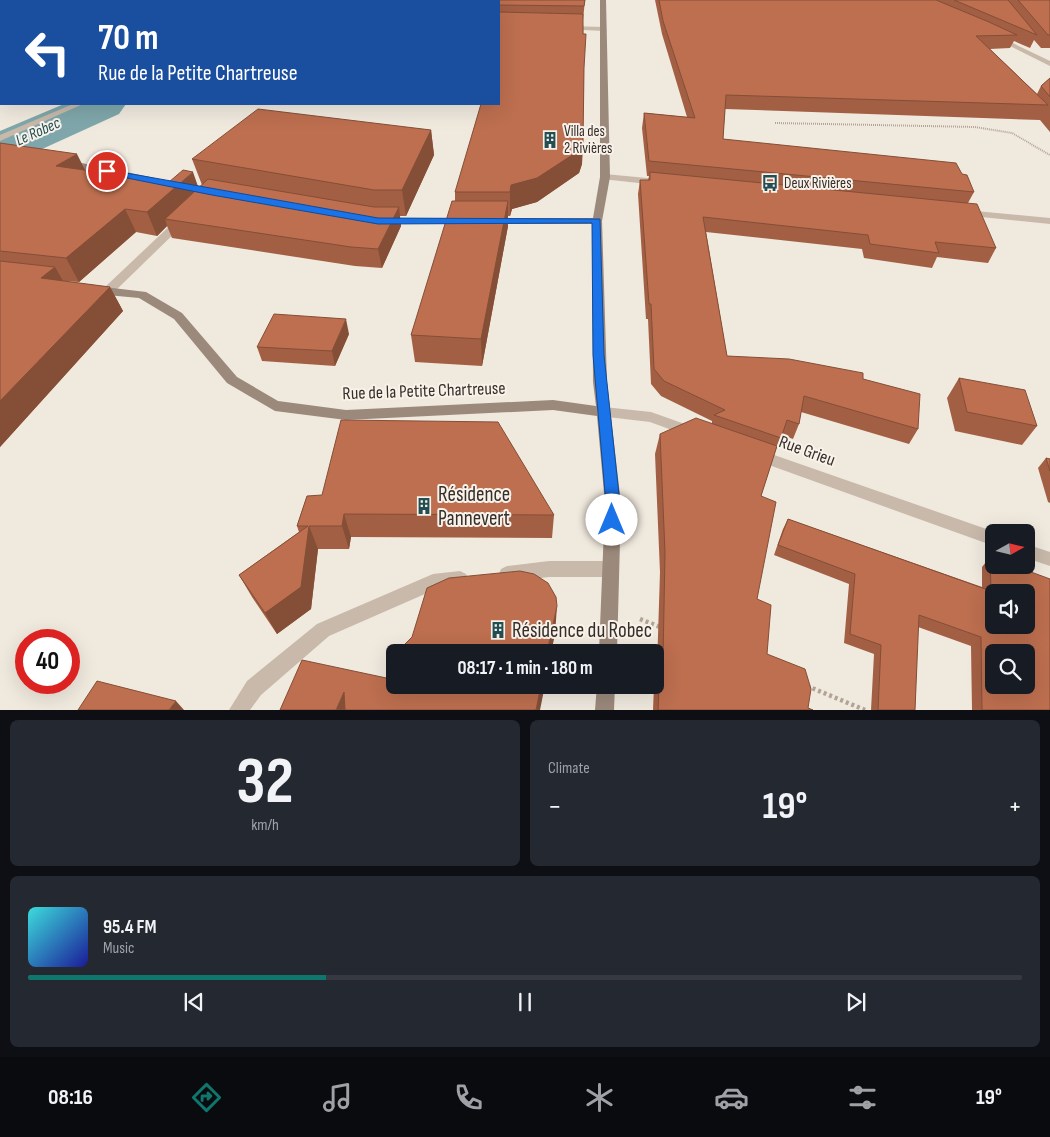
<!DOCTYPE html>
<html lang="en">
<head>
<meta charset="utf-8">
<style>
	:root { --surface:#171b24; --page:#242831; --text:#f1f3f6; --muted:#9ea1a6; --line:#363941; --accent:#0f766e }
	body { margin:0; font-family:"Sofia Sans Condensed",sans-serif; background:var(--page); color:var(--text); height:100vh; display:flex; flex-direction:column; font-size:19px; white-space:nowrap }
	* { box-sizing:border-box; margin:0 }
	p { font-size:16px; color:var(--muted) }
	.icon { flex:none; width:28px; height:28px; fill:none; stroke:currentColor; stroke-width:2; stroke-linecap:round; stroke-linejoin:round }
	.map { position:relative; height:710px; overflow:hidden }
	.drawer { display:flex; flex-direction:column; gap:10px; padding:10px; background:#0d0f14; flex:1 }
	.drawer>* { flex:none }
	.top-card { position:absolute; left:0px; top:0px; width:500px; height:105px; box-shadow:0 5px 20px #0002; background:#1a4fa0; color:#fff; overflow:hidden }
	.needle { width:32px; rotate:82deg }
	.tools { position:absolute; left:985px; top:524px; display:grid; gap:10px }
	.tools a { display:grid; place-items:center; width:50px; height:50px; border-radius:8px; background:var(--surface); box-shadow:0 5px 20px #0002; font-size:25px }
	.speed { position:absolute; left:15px; top:629px; display:flex; gap:10px; font-size:25px; font-weight:700; text-align:center }
	.speed>* { display:grid; place-content:center; width:65px; height:65px; border-radius:50%; background:var(--surface); box-shadow:0 5px 20px #0002; line-height:1 }
	.speed .limit { border:8px solid #d22; background:#fff; color:#111 }
	.pin { position:absolute; display:grid; place-items:center; width:42px; height:42px; color:#fff; margin:-21px; border:2px solid #fff; border-radius:50%; box-shadow:0 1px 5px #0007 }
	.me { position:absolute; width:55px; margin:-28px; rotate:0deg; stroke-linejoin:round; filter:drop-shadow(0 0 4px #0008) }
	.turn { display:flex; align-items:center; gap:18px; height:105px; padding:0 15px; font-size:22px }
	.turn .icon { width:65px; height:65px; stroke-width:2.5 }
	.turn b { display:block; font-size:35px; line-height:42px }
	.big { font-size:38px; font-weight:700; line-height:1.1 }
	.drawer .tile { flex:1; display:flex; flex-direction:column; justify-content:center; gap:8px; min-width:0; padding:0 18px; border-radius:8px; background:var(--page) }
	.drawer .dial { align-items:center; gap:0 }
	.dial b { font-size:65px; line-height:1 }
	.song { display:flex; align-items:center; gap:15px }
	.cover { width:60px; height:60px; border-radius:8px; background:linear-gradient(135deg,hsl(180 70% 55%),hsl(240 70% 35%)) }
	.played { height:5px; border-radius:2px; background:linear-gradient(90deg,var(--accent) 30%,var(--line) 30%) }
	.keys { display:flex; justify-content:space-around; direction:ltr }
	.heat { display:flex; justify-content:space-between; align-items:center; font-size:28px; direction:ltr }
	.drawer .tiles { flex:1; display:grid; gap:10px; grid-template-columns:1fr 1fr }
	.tile:last-child { grid-column:span 2 }
	.trip { position:absolute; left:386px; top:644px; width:278px; height:50px; border-radius:8px; background:var(--surface); box-shadow:0 5px 20px #0002; font-weight:700; line-height:50px; text-align:center }
	.dock { display:flex; height:80px; justify-content:space-around; align-items:center; background:#090b0e; color:var(--muted) }
	.dock .icon { width:35px; height:35px }
	.dock .current { color:var(--accent) }
	.dock b { font-size:22px; color:var(--text) }
	.map>svg:first-child { display:block }
</style>
</head>
<body>
<div class="map">
<svg width="1050" height="710" viewBox="0 0 1050 710">
	<rect width="100%" height="100%" fill="#f0e9de"/>
	<path fill="#7fa7ab" d="M93,104H117L32,140L14,138Z"/>
	<g fill="none" stroke-linecap="round" stroke-linejoin="round">
		<path fill="#7fa7ab" fill-rule="evenodd" d="M64,104H126L119,114L18,160L0,164V131Z"/>
		<path stroke="#b3a394" stroke-width="2" stroke-dasharray="1 1" stroke-linecap="butt" d="M775,123L975,127L1012,133L1050,155"/>
		<path stroke="#b3a394" stroke-width="4.5" stroke-dasharray="3 3" stroke-linecap="butt" d="M640,619L660,627
			M807,686L865,710"/>
		<path fill="#c8b9aa" fill-rule="evenodd" d="M3,0H52L53,1H4Z"/>
		<path fill="#c8b9aa" fill-rule="evenodd" d="M566,26L604,27L607,29L604,31L564,29V27Z
			M996,35L1050,61V66L994,38L993,37Z
			M73,104H83L0,141V135Z
			M605,174L657,179L662,182L657,185L602,179L600,177Z
			M965,210L1050,218V224L962,215L960,213Z
			M182,217L186,218V222L112,294H104L102,291L104,288L178,218Z
			M604,407L651,412L696,428L698,432L696,436L691,437L650,422L599,416L597,412L599,408Z
			M757,449L995,532H994V546L752,459L750,455L752,451Z
			M1026,544L1050,552V566L1026,558Z
			M549,561H610L616,564L618,569L616,574L610,577H549L507,582L501,579L499,574L501,569L507,566Z
			M460,571L466,574L468,579L466,584L434,590L329,636L261,695L250,710H229L247,681L317,624L433,574Z"/>
		<path fill="#9b897c" fill-rule="evenodd" d="M600,0H606L610,177L602,221L607,382L621,504L617,652H599L605,504L597,416L553,410L346,420L275,411L227,383L174,319L139,298L96,294L90,290L96,286L146,292L182,313L237,377L278,401L346,410L553,400L596,406L593,382L592,224H492L487,221L492,218H593L600,177Z
			M67,160L150,177L155,180L150,183L64,165L63,163Z
			M384,218H462L467,221L462,224L380,223V219Z
			M597,685H615L614,710H595Z"/>
	</g>
	<path fill="#a35f44" d="M585,0L583,20L584,73L582,164L579,173L537,202L512,209L510,216H508V226L482,366L415,362L411,335L455,201V192L499,104V1Z
		M655,0H1050V48H1041L1034,40L1030,48L1014,41L1010,48L990,49L1037,94L1041,86L1050,78V132L1040,120L725,109L723,139L962,174L974,192L968,203L996,248L988,263L937,257L932,268L864,258L862,249L706,232L727,356L863,379L918,429L909,444L801,412L799,424L793,439L782,435L777,446L761,496L757,599L767,654L808,708L813,710H653L654,685H655V674L657,667L660,572L655,454L660,434L712,423V421L661,396L651,384L648,319H646L638,194L640,180H648L649,176H647L642,128L644,113L687,117L662,34Z
		M431,130L434,155L406,216H400L401,226L382,268L355,266L172,238L167,226L157,236L136,232L79,282L63,281L110,287L123,311L0,447V143L85,170L198,188L202,185L192,159Z
		M349,334L335,366L262,361L257,347Z
		M959,378L1037,426L1022,445L955,431L947,398Z
		M1046,458L1050,459V503L1048,502L1038,468Z
		M307,496L554,515L552,538L351,537L349,549H318L311,609L277,634L252,597L239,575L299,532L297,526Z
		M788,519L982,587V567L990,557L1050,710H972L971,646L918,627L915,710H871L874,654L844,643L849,584L774,555L783,529Z"/>
	<path fill="#844e37" d="M431,130L434,155L406,216L402,190Z
		M583,142L582,164L579,173L537,202L512,209L510,216V192L511,185Z
		M77,154L88,176L56,166Z
		M193,172L201,195L165,219L167,226L157,236L147,212Z
		M508,201V226L482,366L481,339Z
		M399,207L401,226L382,268L378,249Z
		M125,209L136,232L79,282L66,258Z
		M55,267L69,291L41,278Z
		M110,287L123,311L0,447V401Z
		M346,319L349,334L335,366L332,351Z
		M344,514L351,537L349,549L342,526Z
		M309,526L318,549L311,609L277,634L265,613Z
		M557,606L555,635L551,652H547Z
		M541,685H545L540,710H536Z
		M344,692L352,710H336Z
		M176,701L184,710H169Z"/>
	<path fill="#bd6f4f" stroke="#844e37" fill-rule="evenodd" d="M415,0H585L584,6L499,5V1H414Z
		M659,0H936L989,22L1017,35L976,36L1048,105L726,95L723,139L956,163L962,174L967,175L974,192L649,161L644,113L695,118L663,21Z
		M954,0H1008L1037,35Z
		M1018,0H1050V35H1048Z
		M499,12L583,14V34H586L584,68L583,142L580,150L537,178L511,185L510,192H455L481,104H499Z
		M1050,78V97L1041,86Z
		M258,109L431,130L402,190H374L192,159Z
		M0,143L77,154L56,166L169,182L183,170L193,172L147,212L125,209L66,258L0,251Z
		M650,172L977,204L996,248L935,242L939,253L870,244L868,235L703,217L727,356L789,359L863,373V379L920,394L918,429L804,396L799,424L787,420L781,438L714,415L725,410L664,381L654,369L651,304H649L640,180H650Z
		M208,179L374,207H399L378,249L351,247L165,219Z
		M452,201H508L481,339L411,335Z
		M0,261L55,267L41,278L110,287L0,401Z
		M274,314L346,319L332,351L257,347Z
		M959,378L1025,390L1037,426L967,412Z
		M696,418L777,446L761,496L776,502L757,599L771,605L767,654L805,669L811,689L808,708L813,710H658L660,660L663,661L665,552L660,434Z
		M341,420L498,422L554,515L344,514L342,526H309L301,587L265,613L239,575L308,526H297L307,496L322,495Z
		M1046,458L1050,459V471Z
		M788,519L991,591L990,557L994,558V565H1012L1050,579V710H982L981,637L919,615L915,710H878L881,645L850,634L855,574L778,545ZM994,592H1026V625H994ZM994,652H1026V685H994Z
		M520,571L534,574L548,583L556,597L557,606L547,652H400L401,648L412,637L427,588L449,578Z
		M302,660L391,679L395,667V685H541L536,710H345L344,692L336,710H280Z
		M97,681L176,701L169,710H78Z"/>
	<path fill="#1a73e8" stroke="#114b97" d="M104,169L378,218L600,219L604,355L620,504L617,525L612,526L607,525L605,520L606,504L593,355L592,223L378,224L212,195L107,174L104,173Z"/>
	<defs>
		<g id="building-bare" transform="scale(1.35)"><path d="M-4-6H4V6H1V3H-1V6H-4ZM-2.5-4.3h1.7v1.8h-1.7ZM.8-4.3h1.7v1.8H.8ZM-2.5-1h1.7V.8h-1.7ZM.8-1h1.7V.8H.8Z" fill="#224e54" stroke="#f8f2ea" stroke-width="2.5" paint-order="stroke"/></g>
		<g id="bus-bare" transform="scale(1.35)"><path d="M-5-6H5V4H4V6H2V4H-2V6H-4V4H-5ZM-3.5-4V0h7V-4ZM-3.5 1.2v1.5H-2V1.2ZM2 1.2v1.5H3.5V1.2Z" fill="#224e54" stroke="#f8f2ea" stroke-width="2.5" paint-order="stroke"/></g>
	</defs>
	<g fill-rule="evenodd">
		<use href="#building-bare" x="550" y="140"/>
		<use href="#bus-bare" x="770" y="183"/>
		<use href="#building-bare" x="424" y="506"/>
		<use href="#building-bare" x="498" y="630"/>
	</g>
	<g text-anchor="middle" dominant-baseline="central" stroke-width="4" stroke-linejoin="round" paint-order="stroke">
		<g font-size="15" fill="#362e29" stroke="#f8f2ea" text-anchor="start">
			<text x="564" y="131">Villa des<tspan x="564" dy="17">2 Rivières</tspan></text>
			<text x="784" y="183">Deux Rivières</text>
		</g>
		<g font-size="16" font-style="italic" fill="#224e54" stroke="#f8f2ea">
			<text transform="translate(38 132) rotate(-24)">Le Robec</text>
		</g>
		<g font-size="18" fill="#362e29" stroke="#f8f2ea">
			<text transform="translate(424 391) rotate(-2)">Rue de la Petite Chartreuse</text>
			<text transform="translate(807 451) rotate(20)">Rue Grieu</text>
		</g>
		<g font-size="21" fill="#362e29" stroke="#f8f2ea" text-anchor="start">
			<text x="438" y="494">Résidence<tspan x="438" dy="24">Pannevert</tspan></text>
			<text x="512" y="630">Résidence du Robec</text>
		</g>
	</g>
</svg>
<div class="tools">
<a><svg class="needle" viewBox="-14 -14 28 28"><path d="M0-13l5 13h-10z" fill="#e53935"/><path d="M0 13l5-13h-10z" fill="#9ea1a6"/></svg></a>
<a><svg class="icon" aria-label="sound" viewBox="0 0 24 24"><path d="M4 9h4l5-4v14l-5-4H4zM17 9q2 3 0 6"/></svg></a>
<a><svg class="icon" aria-label="search" viewBox="0 0 24 24"><circle cx="10" cy="10" r="6"/><path d="M15 15l6 6"/></svg></a>
</div>
<div class="speed"><div class="limit">40</div></div>
<div class="pin" style="left:107px;top:171px;background:#d93025"><svg class="icon" aria-label="arrive" viewBox="0 0 24 24"><path d="M6 21V4h12l-3 4 3 4H6"/></svg></div>
<svg class="me" style="left:612px;top:520px" viewBox="-20 -20 40 40"><circle r="19" fill="#fff"/><path d="M0-13L10 11 0 6-10 11z" fill="#1a73e8"/></svg>
<div class="trip">08:17 · 1 min · 180 m</div>
<div class="top-card">
<div class="turn"><svg class="icon" aria-label="left" viewBox="0 0 24 24"><path d="M17 20v-9H6M10 6l-5 5 5 5"/></svg><div><b>70 m</b>Rue de la Petite Chartreuse</div></div>
</div>
</div>
<section class="drawer">
<div class="tiles">
<div class="tile dial"><b>32</b><p>km/h</p></div>
<div class="tile"><p>Climate</p>
<div class="heat"><a>−</a><b class="big">19°</b><a>+</a></div>
</div>
<div class="tile">
<div class="song"><i class="cover"></i><div><b>95.4 FM</b><p>Music</p></div></div>
<div class="played"></div>
<div class="keys"><svg class="icon" aria-label="previous" viewBox="0 0 24 24"><path d="M18 5L8 12l10 7zM5 5v14"/></svg><svg class="icon" aria-label="pause" viewBox="0 0 24 24"><path d="M8 5v14M16 5v14"/></svg><svg class="icon" aria-label="next" viewBox="0 0 24 24"><path d="M6 5l10 7-10 7zM19 5v14"/></svg></div>
</div>
</div>
</section>
<nav class="dock">
<b>08:16</b>
<svg class="icon current" aria-label="directions" viewBox="0 0 24 24"><path d="M12 3l9 9-9 9-9-9zM9 14v-3h6M13 9l2 2-2 2"/></svg>
<svg class="icon" aria-label="music" viewBox="0 0 24 24"><path d="M9 18V5l10-2v13"/><circle cx="6" cy="18" r="3"/><circle cx="16" cy="16" r="3"/></svg>
<svg class="icon" aria-label="phone" viewBox="0 0 24 24"><path d="M5 4h4l2 5-3 2q2 4 5 5l2-3 5 2v4C11 20 4 13 5 4z"/></svg>
<svg class="icon" aria-label="climate" viewBox="0 0 24 24"><path d="M12 3v18M4 7l16 10M4 17L20 7"/></svg>
<svg class="icon" aria-label="car" viewBox="0 0 24 24"><path d="M5 17H2v-5l4-1 3-4h7l3 4 3 1v5h-3M9 17h6M6 11h13"/><circle cx="7" cy="17" r="2"/><circle cx="17" cy="17" r="2"/></svg>
<svg class="icon" aria-label="filters" viewBox="0 0 24 24"><path d="M4 7h16M4 17h16"/><circle cx="9" cy="7" r="2"/><circle cx="15" cy="17" r="2"/></svg>
<b>19°</b>
</nav>
</body>
</html>
